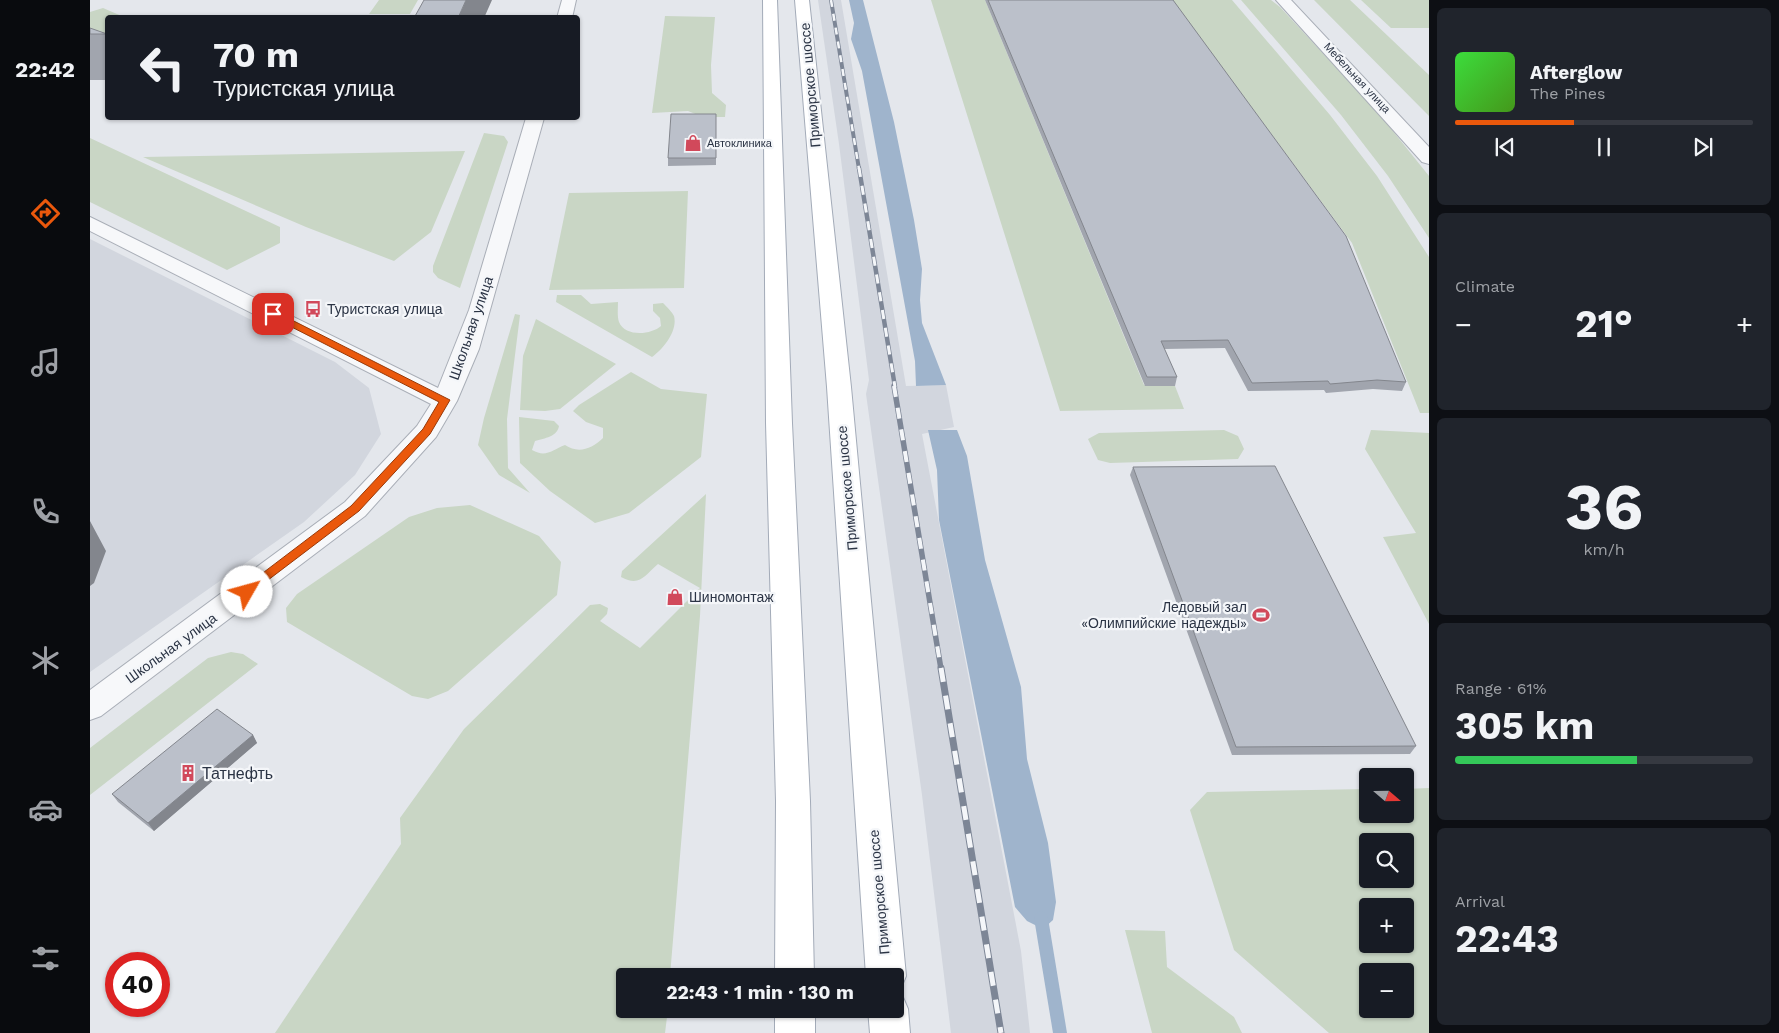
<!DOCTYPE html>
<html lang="en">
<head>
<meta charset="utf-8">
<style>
	:root { --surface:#171b24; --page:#20242c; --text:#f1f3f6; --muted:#9ea1a6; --line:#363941; --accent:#ea580c }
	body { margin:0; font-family:"Work Sans",sans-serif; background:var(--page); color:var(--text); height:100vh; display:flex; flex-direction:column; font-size:19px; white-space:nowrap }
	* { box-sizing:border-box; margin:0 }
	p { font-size:16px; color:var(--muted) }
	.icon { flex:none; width:28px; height:28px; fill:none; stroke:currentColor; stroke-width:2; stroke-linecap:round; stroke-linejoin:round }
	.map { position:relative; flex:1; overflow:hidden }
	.panel { display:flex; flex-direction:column; gap:8px; padding:8px; background:#0d0f14; width:350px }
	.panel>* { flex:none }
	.banner { position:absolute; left:15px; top:15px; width:475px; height:105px; border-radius:5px; box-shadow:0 1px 4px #0004; background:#171b24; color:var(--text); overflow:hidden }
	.needle { width:32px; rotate:110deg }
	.fabs { position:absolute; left:1269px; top:768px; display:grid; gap:10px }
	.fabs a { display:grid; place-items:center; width:55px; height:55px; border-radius:5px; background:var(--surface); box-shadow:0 1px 4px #0004; font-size:25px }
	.speed { position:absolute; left:15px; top:952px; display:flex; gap:10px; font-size:25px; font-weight:700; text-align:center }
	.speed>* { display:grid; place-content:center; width:65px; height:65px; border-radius:50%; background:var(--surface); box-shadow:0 1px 4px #0004; line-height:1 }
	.speed .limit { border:8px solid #d22; background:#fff; color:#111 }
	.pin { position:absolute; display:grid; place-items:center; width:42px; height:42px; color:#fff; margin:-21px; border-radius:10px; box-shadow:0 2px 8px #0006 }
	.me { position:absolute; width:55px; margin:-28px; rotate:52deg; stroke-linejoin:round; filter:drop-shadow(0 0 4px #0008) }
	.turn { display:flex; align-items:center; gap:18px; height:105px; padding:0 25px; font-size:22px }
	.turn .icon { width:65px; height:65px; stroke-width:2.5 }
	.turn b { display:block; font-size:35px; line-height:42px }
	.big { font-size:38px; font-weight:700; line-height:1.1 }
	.panel .tile { flex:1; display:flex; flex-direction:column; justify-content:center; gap:8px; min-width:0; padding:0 18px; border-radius:8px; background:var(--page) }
	.panel .dial { align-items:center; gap:0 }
	.dial b { font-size:65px; line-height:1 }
	.song { display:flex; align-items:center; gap:15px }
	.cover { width:60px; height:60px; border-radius:8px; background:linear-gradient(135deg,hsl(120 70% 55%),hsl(100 70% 35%)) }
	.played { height:5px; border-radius:2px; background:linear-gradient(90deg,var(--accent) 40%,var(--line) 40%) }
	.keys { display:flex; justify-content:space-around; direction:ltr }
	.heat { display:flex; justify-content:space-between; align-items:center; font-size:28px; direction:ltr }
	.charge { height:8px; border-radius:4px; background:linear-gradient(90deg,#34c759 61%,var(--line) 0) }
	.trip { position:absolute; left:526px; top:968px; width:288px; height:50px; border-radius:5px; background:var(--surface); box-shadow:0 1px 4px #0004; font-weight:700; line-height:50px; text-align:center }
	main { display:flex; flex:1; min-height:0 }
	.tab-bar { display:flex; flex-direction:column; width:90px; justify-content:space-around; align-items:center; background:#090b0e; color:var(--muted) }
	.tab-bar .icon { width:35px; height:35px }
	.tab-bar .on { color:var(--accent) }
	.tab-bar b { font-size:22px; color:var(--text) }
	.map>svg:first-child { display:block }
</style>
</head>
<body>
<main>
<nav class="tab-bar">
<b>22:42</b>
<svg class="icon on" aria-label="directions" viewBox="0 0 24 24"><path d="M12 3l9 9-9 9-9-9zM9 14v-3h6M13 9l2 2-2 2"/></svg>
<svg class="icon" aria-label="music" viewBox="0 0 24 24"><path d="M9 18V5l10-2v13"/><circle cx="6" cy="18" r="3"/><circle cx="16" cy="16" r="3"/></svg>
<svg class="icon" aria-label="phone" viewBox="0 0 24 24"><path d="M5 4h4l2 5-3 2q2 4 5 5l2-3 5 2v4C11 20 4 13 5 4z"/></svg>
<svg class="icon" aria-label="climate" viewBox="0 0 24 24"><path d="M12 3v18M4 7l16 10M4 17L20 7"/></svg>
<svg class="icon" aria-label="car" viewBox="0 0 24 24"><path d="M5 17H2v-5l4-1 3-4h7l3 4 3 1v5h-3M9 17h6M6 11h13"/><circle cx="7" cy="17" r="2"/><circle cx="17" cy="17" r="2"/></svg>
<svg class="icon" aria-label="filters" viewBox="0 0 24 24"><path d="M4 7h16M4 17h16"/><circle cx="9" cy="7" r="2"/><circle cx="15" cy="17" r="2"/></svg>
</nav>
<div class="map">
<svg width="1339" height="1033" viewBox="0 0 1339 1033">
	<rect width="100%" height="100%" fill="#e4e7ec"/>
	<path fill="#d2d6de" d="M728,0H751L816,386L856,385L864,427L832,434L931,951L940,1033H861L832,795L776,394L779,380L749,144Z
		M0,239L245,362L279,388L291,434L265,475L214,522L0,672Z"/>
	<path fill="#c9d6c5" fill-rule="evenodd" d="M289,0H328L320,14H279Z
		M841,0H895L1054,385L1085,386L1094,409L970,411Z
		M1082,0H1142L1240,115L1287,176L1339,257V413H1330L1262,243Z
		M1151,0H1181L1190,7L1290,115L1339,176V238L1298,176L1251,115Z
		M1224,0H1260L1339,75V116Z
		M1271,0H1339V28H1301Z
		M13,8L34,17L18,18L17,39L0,36V12Z
		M575,16L625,17L621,65L622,93L636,105L635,117H613L598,111L562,113Z
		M394,133L414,136L418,142L370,288L348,278L343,272V266Z
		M0,138L190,227V243L137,270L0,202Z
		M375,151L341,232L304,261L216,227L53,157Z
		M598,191L594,288L459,290L479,193Z
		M467,295H491L501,304L528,302C528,308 527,316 529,322C535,337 561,335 571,326L570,318L563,311V304L573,303C577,307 582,312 584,316C588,331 573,349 562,357L466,302Z
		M425,314L430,315L417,419L418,468L440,493L409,475L388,445L394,418Z
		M446,319L526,364L470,409L455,411L430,410L433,356Z
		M541,372L571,389L617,394L611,457L539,513L505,523L460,491L430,463L429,417L464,421L469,426C467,437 455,438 445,441L442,450C456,458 462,450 475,445C488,454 502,449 513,438V428L496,422L483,411L489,405Z
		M1134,430L1148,436L1154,449L1148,459L1020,463L1008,460L998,439L1009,433Z
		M1281,430L1339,433V624L1293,537L1326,533L1275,449Z
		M616,494L610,616L580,976H535V1009H578L575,1033H185L311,844L310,818L374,729L500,605L510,604L518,608L517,614L510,621L550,648L610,588L568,564C554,576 550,587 531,577L532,571Z
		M380,505L449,536L471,562L467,595L358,691L338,699L322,696L197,622L196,608L207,594L319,517L347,508Z
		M141,652L153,654L168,664L0,795V748L118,658Z
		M1339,788V1033H1239L1144,950L1100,810L1117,792L1277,789L1278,814H1315V789ZM1278,841H1315V879H1278ZM1278,906H1315V944H1278ZM1278,971H1315V1009H1278Z
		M1035,930L1075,931L1077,967L1144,1017L1152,1033H1062Z"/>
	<path fill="#9fb4cc" d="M759,0H773L804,122L824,220L832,269L830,300L832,323L856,385L826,386L825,361L772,71L761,39L764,23Z
		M838,430H867L877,456L895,560L931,687L937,759L958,843L966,902L963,920L953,929L937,921L925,907L849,520L847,470Z"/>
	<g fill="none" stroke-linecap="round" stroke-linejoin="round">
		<path fill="#9fb4cc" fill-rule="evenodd" d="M951,911L956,913L958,918L977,1033H963L944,918L946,913Z"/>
		<g stroke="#a9aeb7" stroke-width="2">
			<path id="tertiary" d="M472,0H486L482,18H467Z
				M1186,0H1201L1339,147V164L1332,162Z
				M436,118H454L389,349L367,401L346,437L275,516L11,716L0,720V690L255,502L327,426L341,404L0,231V217L348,388L379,310Z"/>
		</g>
		<g stroke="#a3abb8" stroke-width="2">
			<path id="primary" d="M673,0H687L702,423L720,801L724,976H685L686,801L676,423Z
				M705,0H719L761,387L816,976L810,990L805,992V976H776L737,387Z
				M805,992L812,995L818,1009L820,1033H780L778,1009H805Z
				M685,1009H725V1033H685Z"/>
		</g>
		<use href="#tertiary" fill="#f7f8fa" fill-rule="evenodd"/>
		<use href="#primary" fill="#fff" fill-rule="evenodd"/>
		<g stroke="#7d8696" stroke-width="4">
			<path id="rail-far3" d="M741,0L769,169"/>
		</g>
		<g stroke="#7d8696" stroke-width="4.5">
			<path id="rail-far2" d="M769,168L805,387"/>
		</g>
		<g stroke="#7d8696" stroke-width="5.5">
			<path id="rail-far1" d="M804,386L851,669"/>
		</g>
		<g stroke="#7d8696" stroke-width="7">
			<path id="rail" d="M851,668L911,1033"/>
		</g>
		<use href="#rail-far3" stroke="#f4f6f9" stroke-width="2.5" stroke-dasharray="7" stroke-linecap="butt"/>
		<use href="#rail-far2" stroke="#f4f6f9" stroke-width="3" stroke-dasharray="9" stroke-linecap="butt"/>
		<use href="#rail-far1" stroke="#f4f6f9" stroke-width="4" stroke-dasharray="11" stroke-linecap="butt"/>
		<use href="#rail" stroke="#f4f6f9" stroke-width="5" stroke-dasharray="14" stroke-linecap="butt"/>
	</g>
	<path fill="#a1a5ae" d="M895,0H1083L1316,382L1312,391L1283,389L1236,393L1234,390L1158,391L1135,348L1074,349L1087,377L1085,386H1055Z
		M0,28L18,35V80H0Z
		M626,114V165L578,166V158Z
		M1043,467L1326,746L1320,754L1142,755L1040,475Z
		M163,735L167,743L64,831L28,802L22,794Z"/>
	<path fill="#83868d" d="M376,0H402L394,18H368Z
		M0,521L16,551L4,583L0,586Z
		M163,735L167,743L64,831L58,823Z"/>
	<path fill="#bbc0ca" stroke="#83868d" d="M334,0H376L368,18H324Z
		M898,0H1083L1256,236L1316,382L1287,380L1240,384L1238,381L1162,383L1138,340L1071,341L1087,377H1057Z
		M0,28L17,34H0Z
		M581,114H626V158H578Z
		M1185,466L1326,746L1146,747L1043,467Z
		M127,709L163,735L58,823L22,794Z"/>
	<path fill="#ea580c" stroke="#983908" d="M180,312H186L360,400L340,434L269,511L157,596L153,595L151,592L153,588L261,506L333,429L349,402L180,316Z"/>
	<defs>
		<g id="shop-bare" transform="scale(1.35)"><path d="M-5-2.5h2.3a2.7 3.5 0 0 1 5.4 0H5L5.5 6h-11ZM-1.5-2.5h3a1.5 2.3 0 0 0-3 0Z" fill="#d1495b" stroke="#f4f6f9" stroke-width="2.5" paint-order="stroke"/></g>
		<g id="bus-bare" transform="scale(1.35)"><path d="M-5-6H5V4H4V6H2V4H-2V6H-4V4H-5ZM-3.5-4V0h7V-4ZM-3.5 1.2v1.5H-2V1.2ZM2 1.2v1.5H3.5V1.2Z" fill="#d1495b" stroke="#f4f6f9" stroke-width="2.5" paint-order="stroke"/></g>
		<g id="stadium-bare" transform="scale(1.35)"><path d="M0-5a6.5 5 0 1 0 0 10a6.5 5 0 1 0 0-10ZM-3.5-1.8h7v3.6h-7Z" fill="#d1495b" stroke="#f4f6f9" stroke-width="2.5" paint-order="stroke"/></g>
		<g id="building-bare" transform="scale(1.35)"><path d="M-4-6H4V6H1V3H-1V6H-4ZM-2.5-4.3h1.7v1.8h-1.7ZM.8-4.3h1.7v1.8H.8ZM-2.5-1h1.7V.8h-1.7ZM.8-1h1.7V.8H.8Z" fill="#d1495b" stroke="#f4f6f9" stroke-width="2.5" paint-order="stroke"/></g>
	</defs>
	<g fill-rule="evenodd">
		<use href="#shop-bare" x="603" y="143"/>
		<use href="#bus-bare" x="223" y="309"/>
		<use href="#shop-bare" x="585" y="597"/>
		<use href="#stadium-bare" x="1171" y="615"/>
		<use href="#building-bare" x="98" y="773"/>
	</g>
	<g text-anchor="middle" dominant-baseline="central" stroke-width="4.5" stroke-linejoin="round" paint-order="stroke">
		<g font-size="11" fill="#2b3445" stroke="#f4f6f9">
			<text transform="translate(1267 78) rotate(47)">Мебельная улица</text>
		</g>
		<g font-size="11" fill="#2b3445" stroke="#f4f6f9" text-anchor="start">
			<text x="617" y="143">Автоклиника</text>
		</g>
		<g font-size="14" fill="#2b3445" stroke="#f4f6f9">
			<text transform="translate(720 85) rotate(-95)">Приморское шоссе</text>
			<text transform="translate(381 328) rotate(-71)">Школьная улица</text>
			<text transform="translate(757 488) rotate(-95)">Приморское шоссе</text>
			<text transform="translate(81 648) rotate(-36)">Школьная улица</text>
			<text transform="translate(789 892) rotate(-95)">Приморское шоссе</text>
		</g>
		<g font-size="14" fill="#2b3445" stroke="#f4f6f9" text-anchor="start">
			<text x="237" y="309">Туристская улица</text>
			<text x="599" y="597">Шиномонтаж</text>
			<text x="1157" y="607" text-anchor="end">Ледовый зал<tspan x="1157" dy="16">«Олимпийские надежды»</tspan></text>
		</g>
		<g font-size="16" fill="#2b3445" stroke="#f4f6f9" text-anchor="start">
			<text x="112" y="773">Татнефть</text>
		</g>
	</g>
</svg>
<div class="fabs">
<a><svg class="needle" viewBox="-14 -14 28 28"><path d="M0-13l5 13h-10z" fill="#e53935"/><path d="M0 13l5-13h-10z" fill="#9ea1a6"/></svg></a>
<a><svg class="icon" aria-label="search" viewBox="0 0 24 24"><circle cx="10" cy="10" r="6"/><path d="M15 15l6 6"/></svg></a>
<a>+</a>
<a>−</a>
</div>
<div class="speed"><div class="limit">40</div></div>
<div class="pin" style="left:183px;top:314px;background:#d93025"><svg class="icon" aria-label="arrive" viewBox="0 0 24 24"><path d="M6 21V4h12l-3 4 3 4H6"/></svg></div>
<svg class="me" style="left:157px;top:592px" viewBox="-20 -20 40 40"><circle r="19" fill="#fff"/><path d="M0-13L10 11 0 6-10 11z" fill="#ea580c"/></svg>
<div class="trip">22:43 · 1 min · 130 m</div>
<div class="banner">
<div class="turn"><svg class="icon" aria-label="left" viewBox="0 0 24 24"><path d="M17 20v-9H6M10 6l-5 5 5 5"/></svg><div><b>70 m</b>Туристская улица</div></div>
</div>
</div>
<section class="panel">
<div class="tile">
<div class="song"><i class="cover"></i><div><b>Afterglow</b><p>The Pines</p></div></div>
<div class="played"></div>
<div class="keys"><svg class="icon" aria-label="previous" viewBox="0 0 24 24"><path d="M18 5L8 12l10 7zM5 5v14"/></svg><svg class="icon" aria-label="pause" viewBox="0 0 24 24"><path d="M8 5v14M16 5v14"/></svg><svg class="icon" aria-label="next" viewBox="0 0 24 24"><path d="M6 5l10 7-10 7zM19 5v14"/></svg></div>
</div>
<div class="tile"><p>Climate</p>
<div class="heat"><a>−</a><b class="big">21°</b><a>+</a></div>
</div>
<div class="tile dial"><b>36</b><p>km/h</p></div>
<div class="tile"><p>Range · 61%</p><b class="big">305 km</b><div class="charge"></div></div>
<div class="tile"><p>Arrival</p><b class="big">22:43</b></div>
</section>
</main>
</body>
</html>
